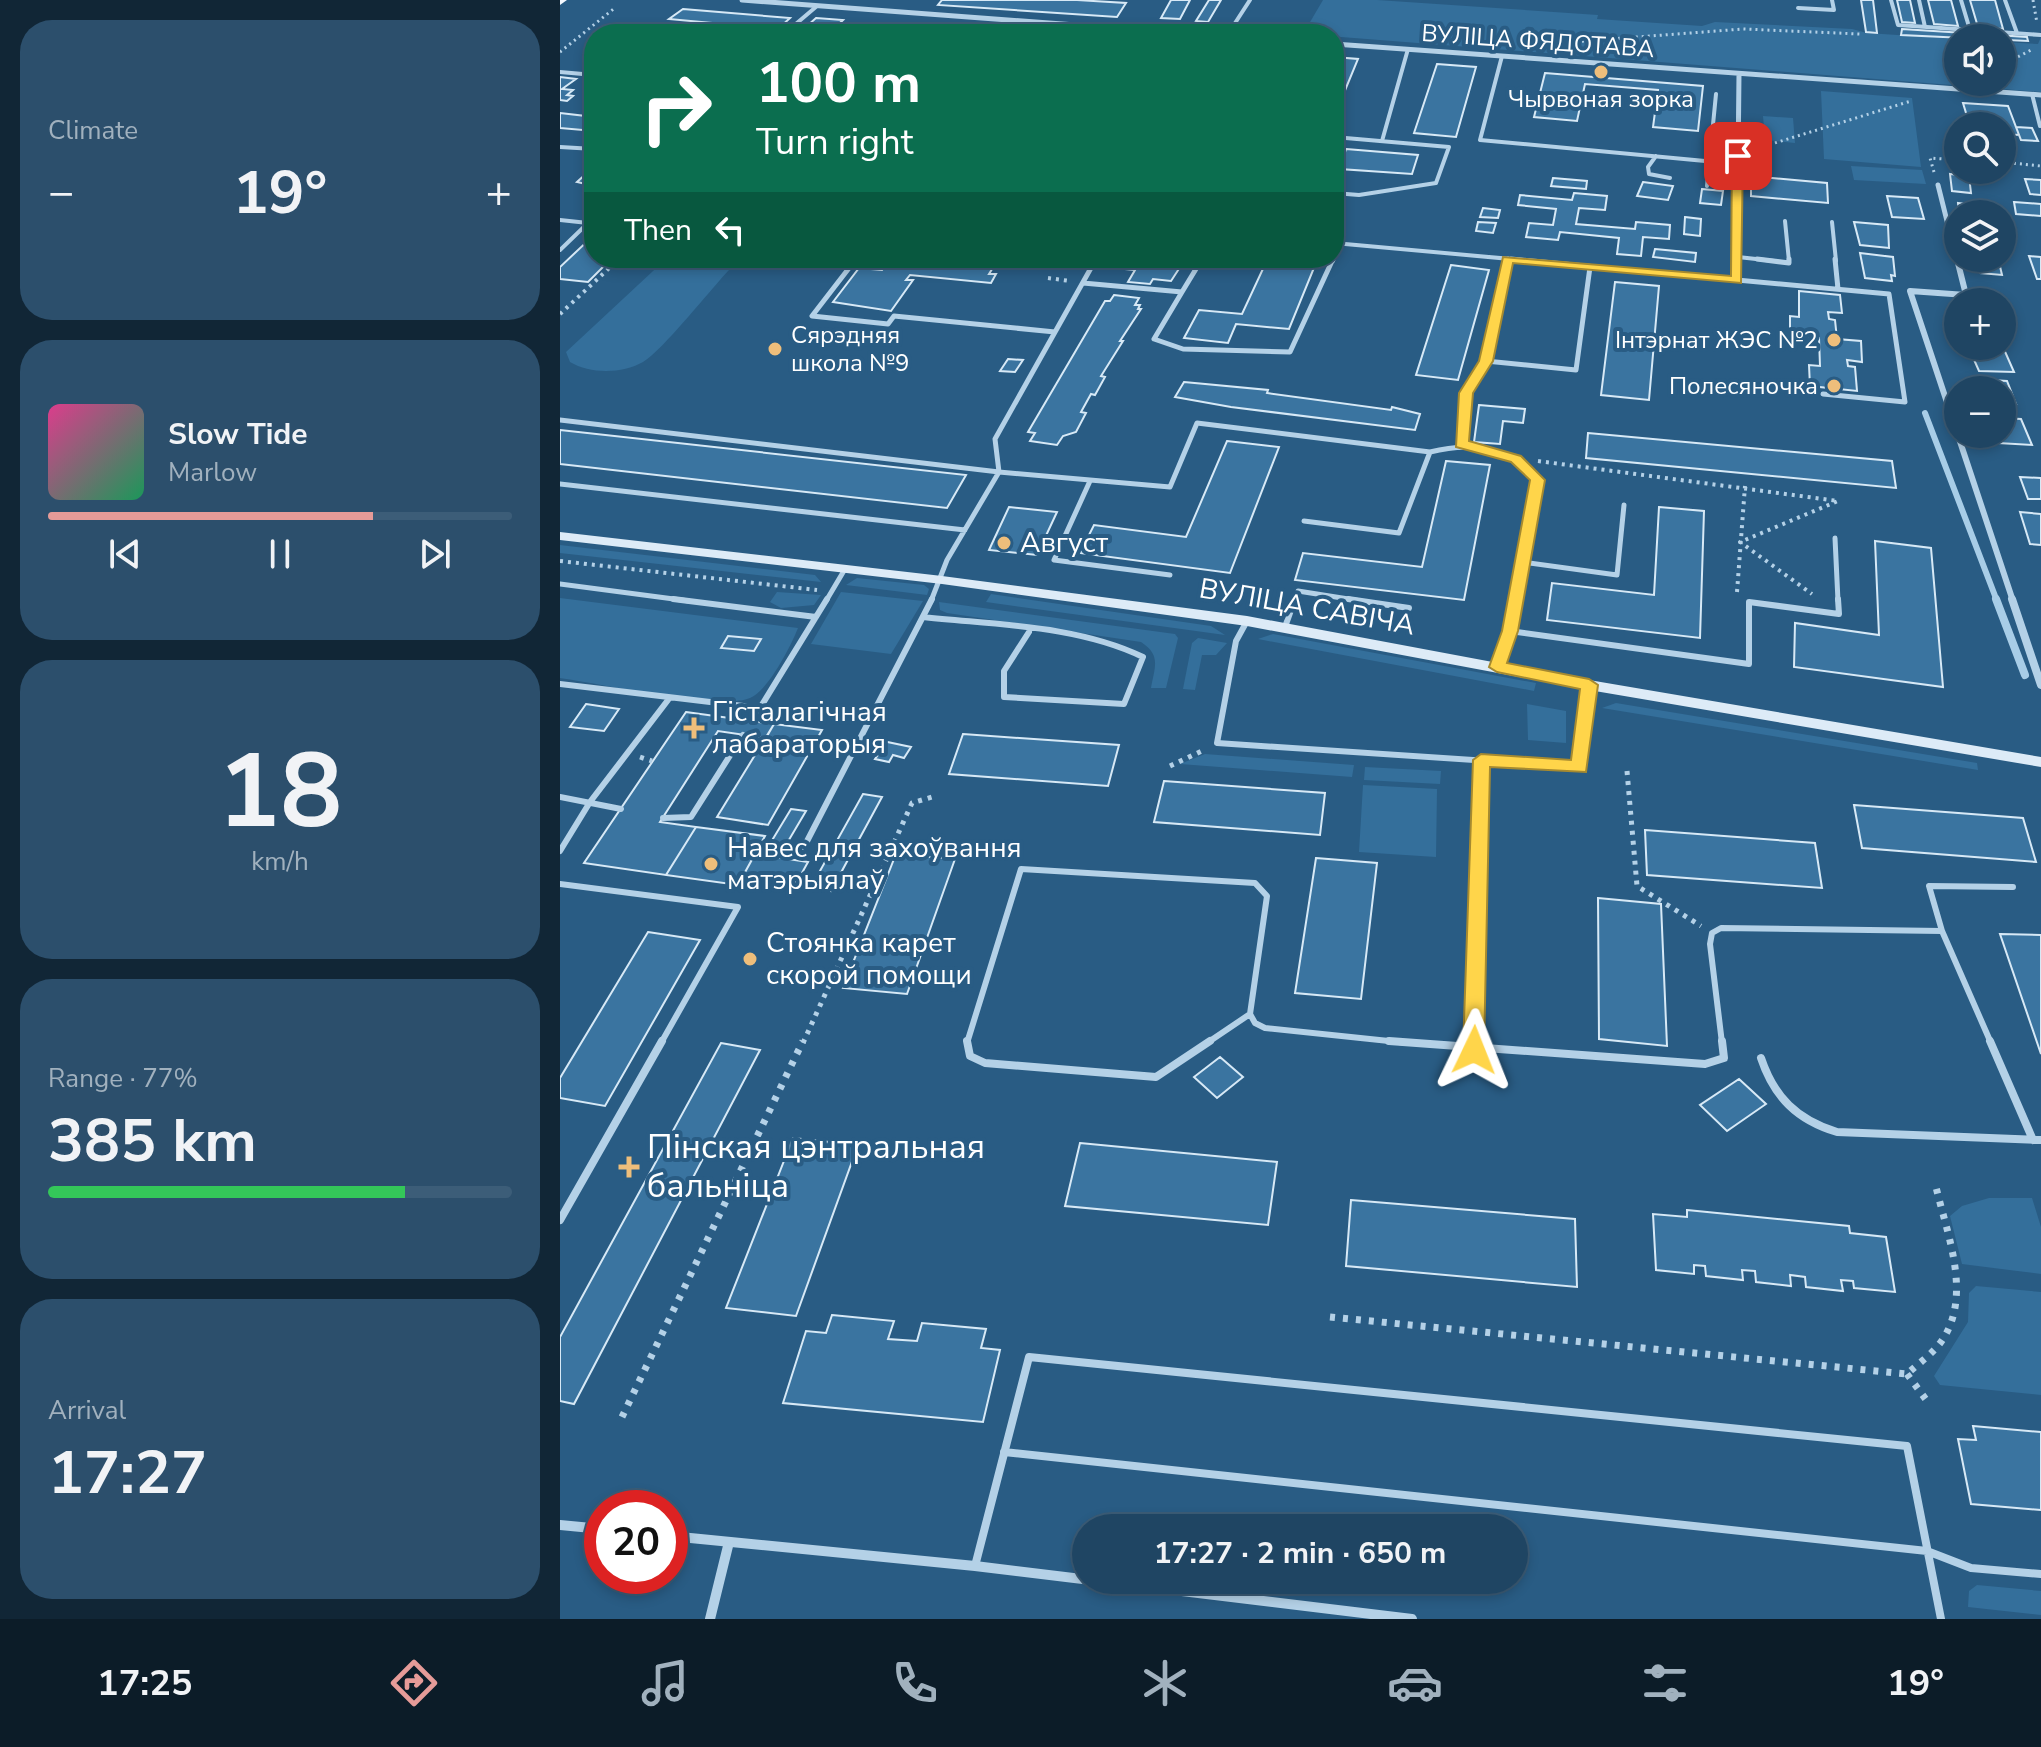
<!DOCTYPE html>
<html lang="en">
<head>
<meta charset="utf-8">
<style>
	:root { --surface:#1f4563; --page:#2c4f6c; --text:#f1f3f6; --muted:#a1b1be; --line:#3c5d78; --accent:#e69b98 }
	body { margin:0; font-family:"Nunito Sans",sans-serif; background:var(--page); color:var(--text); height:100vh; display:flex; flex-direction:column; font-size:30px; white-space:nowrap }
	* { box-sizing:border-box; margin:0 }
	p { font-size:26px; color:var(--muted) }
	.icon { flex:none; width:44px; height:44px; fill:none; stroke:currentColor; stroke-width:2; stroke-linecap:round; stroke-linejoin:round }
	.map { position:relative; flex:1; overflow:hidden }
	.sheet { display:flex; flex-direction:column; gap:20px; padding:20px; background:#112636; width:560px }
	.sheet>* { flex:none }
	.guide { position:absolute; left:24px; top:24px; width:760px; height:244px; border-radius:32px; box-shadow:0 4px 12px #0003,0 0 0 2px var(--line); background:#0b6e4f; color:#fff; overflow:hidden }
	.fabs { position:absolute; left:1384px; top:24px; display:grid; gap:16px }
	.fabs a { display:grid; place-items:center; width:72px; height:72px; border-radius:50%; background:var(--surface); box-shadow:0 4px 12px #0003,0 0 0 2px var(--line); font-size:40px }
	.speed { position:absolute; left:24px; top:1490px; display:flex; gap:16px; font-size:40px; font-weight:700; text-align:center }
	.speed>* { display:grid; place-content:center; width:104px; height:104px; border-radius:50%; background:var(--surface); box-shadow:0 4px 12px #0003,0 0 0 2px var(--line); line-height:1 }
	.speed .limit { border:12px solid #d22; background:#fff; color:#111 }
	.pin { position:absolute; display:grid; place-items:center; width:68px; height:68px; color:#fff; margin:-34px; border-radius:16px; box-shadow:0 4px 12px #0006 }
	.me { position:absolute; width:88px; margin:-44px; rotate:2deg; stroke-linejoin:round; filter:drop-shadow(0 0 6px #0008) }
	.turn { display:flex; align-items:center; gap:28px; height:168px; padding:0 40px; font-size:36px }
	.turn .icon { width:104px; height:104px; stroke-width:2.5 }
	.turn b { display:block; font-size:56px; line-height:68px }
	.then { display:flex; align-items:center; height:76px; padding:0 40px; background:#0003; gap:16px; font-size:30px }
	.big { font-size:60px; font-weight:700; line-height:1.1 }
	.sheet .card { flex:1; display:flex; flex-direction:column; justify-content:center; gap:12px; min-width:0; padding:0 28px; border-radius:32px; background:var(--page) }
	.sheet .dial { align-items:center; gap:0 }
	.dial b { font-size:104px; line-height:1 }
	.song { display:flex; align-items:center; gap:24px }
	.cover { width:96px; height:96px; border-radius:12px; background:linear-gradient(135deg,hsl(330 70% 55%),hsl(150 70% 35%)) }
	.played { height:8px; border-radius:4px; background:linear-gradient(90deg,var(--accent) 70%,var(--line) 70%) }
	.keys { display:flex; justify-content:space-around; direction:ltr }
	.heat { display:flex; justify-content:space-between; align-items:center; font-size:44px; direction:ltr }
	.charge { height:12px; border-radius:6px; background:linear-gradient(90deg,#34c759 77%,var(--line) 0) }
	.trip { position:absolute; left:512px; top:1514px; width:456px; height:80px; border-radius:40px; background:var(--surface); box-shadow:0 4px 12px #0003,0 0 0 2px var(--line); font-weight:700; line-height:80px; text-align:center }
	.tabs { display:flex; height:128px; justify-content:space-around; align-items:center; background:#0c1c28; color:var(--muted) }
	.tabs .icon { width:56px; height:56px }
	.tabs .selected { color:var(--accent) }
	.tabs b { font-size:36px; color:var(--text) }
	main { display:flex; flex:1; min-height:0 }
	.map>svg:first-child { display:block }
</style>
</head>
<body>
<main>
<section class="sheet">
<div class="card"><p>Climate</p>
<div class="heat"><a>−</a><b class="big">19°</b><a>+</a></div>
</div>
<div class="card">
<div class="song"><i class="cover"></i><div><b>Slow Tide</b><p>Marlow</p></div></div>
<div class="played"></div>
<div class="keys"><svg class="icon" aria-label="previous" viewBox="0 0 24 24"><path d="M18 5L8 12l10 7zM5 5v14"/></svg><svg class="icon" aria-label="pause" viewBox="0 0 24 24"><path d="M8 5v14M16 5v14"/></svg><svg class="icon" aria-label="next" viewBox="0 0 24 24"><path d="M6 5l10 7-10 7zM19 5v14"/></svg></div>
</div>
<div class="card dial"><b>18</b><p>km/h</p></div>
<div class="card"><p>Range · 77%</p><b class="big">385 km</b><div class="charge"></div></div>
<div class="card"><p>Arrival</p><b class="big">17:27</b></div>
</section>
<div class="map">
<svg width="1481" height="1619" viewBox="0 0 1481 1619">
	<rect width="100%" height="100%" fill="#295c84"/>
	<path fill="#346f9b" d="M763,0H817L1038,15L1037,19L1142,26L1155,22L1292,29L1307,33L1398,39V82H1442V42L1478,44L1481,37V92L743,34Z
		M1261,91L1352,98L1361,167L1264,159Z
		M1203,116L1233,118L1235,143L1205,140Z
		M1291,166L1362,170L1366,184L1294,180Z
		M107,258H167L170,262L169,270C150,290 103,350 83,362C62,374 30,374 10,362L6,352Z
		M0,545L255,575L261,582L0,553Z
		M297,578L364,585L369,589L367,595L286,585Z
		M217,592L261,595L254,605L221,608L210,602Z
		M281,592L363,601L331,654L251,644Z
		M431,594L651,626L665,635L426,602Z
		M0,598L238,628C231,646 208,691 190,698C160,711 38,683 0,678Z
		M379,602L615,634L618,638L606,688H591C595,666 601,655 581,642L387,613L380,610Z
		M713,634L976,683L974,691L698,639Z
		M638,638L667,643L656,655H642L635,690L623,689L632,643Z
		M1056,703L1417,763L1418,770L1042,708Z
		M967,704L1006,711V743L968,740Z
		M645,754L794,765L792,777L620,764Z
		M805,767L881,771L880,784L804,780Z
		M803,785L877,789L876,857L799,852Z
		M1429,1198H1472L1481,1227V1274L1402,1264L1390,1216L1402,1206Z
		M1416,1286L1481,1292V1395L1380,1385L1374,1376L1408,1322L1409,1293Z
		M1417,1585L1481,1591V1615L1408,1607L1409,1591Z"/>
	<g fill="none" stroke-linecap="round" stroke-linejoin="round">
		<path stroke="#a8cde7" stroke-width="6" d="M1365,413L1437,601"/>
		<path stroke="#a8cde7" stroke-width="8" d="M1436,599L1465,675"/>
	</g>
	<path fill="#3a74a0" stroke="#d7e9f6" stroke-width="2" d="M382,0H517L566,3L557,17L378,5Z
		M611,0H630L620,19L601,18Z
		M649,0H661L648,22L636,21Z
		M1301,0H1313L1317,33L1306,32Z
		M1337,0H1350L1355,23L1342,22Z
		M1368,0H1391L1398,26L1374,24Z
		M1410,0H1435L1443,29L1418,27Z
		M123,9L230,18L218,29L109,19Z
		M256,18L283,20L268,34H238Z
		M60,24L89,28L80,34H41Z
		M1342,29L1467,37L1468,41L1341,35Z
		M774,57L798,59L774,117Z
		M877,64L916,67L896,137L854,133Z
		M985,73L1143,86L1138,131L1093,127L1098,90L1025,84L1017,121L974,117Z
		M0,77L16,79L2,89L13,90L7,95L13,96L7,101L0,100Z
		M1403,103L1448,106L1459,135L1442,134V126H1410Z
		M0,113L34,117V131L0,128Z
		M1456,127L1472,128L1478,141L1461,140Z
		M786,149L858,155L852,174L780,169Z
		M28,172H34V186L17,182Z
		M1390,174L1409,176L1411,193L1392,191Z
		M1191,176L1267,183L1268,203L1191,196Z
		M993,178L1027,181L1026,189L991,186Z
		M1465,179L1481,180V195L1470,194Z
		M1083,182L1113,186L1108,200L1077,196Z
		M1142,189L1163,191L1161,205L1140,203Z
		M1014,193L1047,196L1045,210L1019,208L1016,224L1075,229L1076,222L1110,225L1109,239L1083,237L1081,256L1057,254L1059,238L1000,232L998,240L966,237L969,223L993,225L996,209L958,205L960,195L1012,200Z
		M1327,196L1358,198L1364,219L1332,217Z
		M1454,202L1481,204V216L1456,214Z
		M1398,203L1415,205L1416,214L1399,213Z
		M923,208L940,210L938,218L920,217Z
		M1125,217L1141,219L1140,236L1124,234Z
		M918,222L936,223L933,233L916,231Z
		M1294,222L1328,225L1329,248L1300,245Z
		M34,235V258H52L28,282L0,279V267Z
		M1095,249L1136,253L1135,262L1093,257Z
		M1300,253L1333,257L1335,276L1331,275L1332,281L1305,278Z
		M1469,256L1481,257V279H1477Z
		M326,258L414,260L439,258L429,274H436L431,283L350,275L346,280H353L331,311L273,302L299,268L322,270L329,261L324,260Z
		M577,258H626L611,281L593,279L590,284L568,282L575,270L564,269L571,260Z
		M708,258H758L729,329L676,324L668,343L624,338L639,310L682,314Z
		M1417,258H1438L1442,275L1420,273Z
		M891,265L929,270L898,380L856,375Z
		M1055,282L1099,286L1089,400L1041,395Z
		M1239,291L1280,295L1282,313L1268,312L1269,319L1275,320L1277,339L1301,341L1302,362L1287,360L1288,366L1295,367L1297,391L1250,386L1249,365L1260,366L1259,338L1230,335V316L1239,317Z
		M554,295L579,298L575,305H580L578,309H581L560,341H563L541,376L545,377L535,395L531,394L521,412L526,413L516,432L503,436L497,445L470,441L475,433L468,432L545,301H550Z
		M1386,318L1398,319V339H1391Z
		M1408,346L1443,347L1454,372L1419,371Z
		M448,359L463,360L455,372L440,371Z
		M1414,379L1447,381L1456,404H1442V390H1418Z
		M624,382L708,390L707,393L831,410L832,407L860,414L855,430L671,407L615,397Z
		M919,405L965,409L963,423L943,421L940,444L914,442Z
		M1442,418L1461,419L1472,445L1438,443L1434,434H1442Z
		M0,430L406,475L387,508L0,464Z
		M1028,433L1332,461L1336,488L1026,458Z
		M667,441L719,447L670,573L520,553L534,525L626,537Z
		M886,461L930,465L904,600L735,580L743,553L862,567Z
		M1460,477L1481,478V499H1468Z
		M449,507L497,512L477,555L429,550Z
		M1099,507L1144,511L1140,638L987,620L992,583L1094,595Z
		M1460,512L1481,514V545L1470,544Z
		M1315,541L1371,548L1383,687L1234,667L1235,623L1319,635Z
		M168,636L201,639L194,651L161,648Z
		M26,704L59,709L44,731L10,727Z
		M126,712L214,724L206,738L158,731L100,822L136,827L106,875L24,863Z
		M214,724L262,730L208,825L157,817Z
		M403,734L559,745L548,786L389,774Z
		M318,740L351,747L344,758L333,755L329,762L315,759L320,752L311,751Z
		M604,781L765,793L760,835L594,822Z
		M303,794L322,797L271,891L251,887Z
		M1294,805L1463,818L1476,862L1302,848Z
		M231,809L246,811L223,850L208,847Z
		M136,827L205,836L178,885L106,875Z
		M1085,830L1255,843L1262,888L1087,875Z
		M195,854L248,862L237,882L184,874Z
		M336,854L395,859L347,994L283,988Z
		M756,858L817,863L801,999L735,993Z
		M1038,898L1101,904L1107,1046L1039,1039Z
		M88,932L140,940L45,1106L0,1098V1078Z
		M1440,934L1481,935V1054Z
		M161,1043L200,1050L14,1404L0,1401V1337Z
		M660,1057L683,1077L657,1098L634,1077Z
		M1179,1079L1206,1104L1167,1131L1140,1105Z
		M233,1138L298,1145L236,1316L166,1308Z
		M520,1143L717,1162L708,1225L505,1206Z
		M791,1200L1015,1219L1017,1287L786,1266Z
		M1127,1210L1289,1226L1290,1233L1326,1237L1335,1292L1294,1288L1293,1281L1281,1280L1283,1291L1246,1287L1245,1277L1230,1275L1231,1286L1196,1282L1195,1271L1182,1270L1183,1280L1146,1276L1145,1266L1134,1265V1274L1096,1270L1093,1214L1127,1217Z
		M272,1315L334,1321L328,1339L357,1341L362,1323L426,1329L421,1348L440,1350L423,1422L223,1403L246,1331L266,1333Z
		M1413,1426L1481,1432V1510L1411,1504L1398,1439L1416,1440Z"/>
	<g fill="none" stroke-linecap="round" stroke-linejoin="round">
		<path stroke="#b4d1e7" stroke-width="3" stroke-dasharray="2 4" stroke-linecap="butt" d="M1473,0L1477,23
			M684,33L703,34
			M281,34L292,23
			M998,43L1183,29L1300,34
			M0,52L56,7
			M1442,65L1473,49
			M1192,150L1351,101
			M1442,162L1481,166
			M1374,172L1370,158L1398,160
			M57,261L60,258"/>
		<path stroke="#b4d1e7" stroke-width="4" stroke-dasharray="3 5" stroke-linecap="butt" d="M488,278L510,281
			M0,314L59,259
			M978,461L1278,501L1180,542L1252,594
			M0,561L257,590
			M1177,592L1185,486"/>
		<path stroke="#b4d1e7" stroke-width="5" stroke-dasharray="4 6" stroke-linecap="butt" d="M80,757L92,761
			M610,766L646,749
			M1067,771L1077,886L1141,926
			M243,1043L352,803L372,797"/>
		<path stroke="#b4d1e7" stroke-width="7" stroke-dasharray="5 8" stroke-linecap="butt" d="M770,1317L1347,1374C1359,1363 1374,1353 1383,1339C1412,1294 1387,1234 1376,1187
			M1347,1374L1370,1405
			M62,1417L243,1041"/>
		<path stroke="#b4d1e7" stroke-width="4" d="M1331,0L1338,25L1481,35
			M1359,0L1365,27
			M1401,0L1410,30
			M1445,0L1457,33
			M1238,8L1274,10L1272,0
			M100,27L176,34
			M224,34L257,6
			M668,34L690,0
			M942,56L920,140L1177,164
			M0,72L34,75
			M1472,94L1480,126
			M774,137L889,147L876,183L799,195L774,193
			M822,141L848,49
			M0,147L34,149
			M1096,156L1088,167L1089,174L1110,178
			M1147,186L1156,94
			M0,220L28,223L0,250
			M1225,221L1229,261
			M1272,222L1276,261
			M774,243L973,261
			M1178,257L1214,261
			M294,261L297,258
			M535,261L537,258
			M641,261L643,258
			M773,261L775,256"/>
		<path stroke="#b4d1e7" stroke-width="5" d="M296,259L252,316L328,324L334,316L495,332
			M948,259L926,361L1016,370L1030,267
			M951,259L1329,294L1345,402L1263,394
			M1197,259L1229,263V259
			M1275,259L1278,289
			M523,283L622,292L642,259
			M622,292L594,339L623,349L730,352L773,259
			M0,420L439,472L610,487L637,423L870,452
			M901,444L906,393L926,361
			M530,481L494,560L610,575
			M0,484L405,530
			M744,521L839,533L870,452C914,441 945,448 977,480L955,601
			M1275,538L1278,601
			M962,562L1057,575L1064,505
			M0,584L129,601
			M266,601L285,569
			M371,601L387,560L439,472L435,439L536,259
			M735,601L738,591L801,601"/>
		<path stroke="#b4d1e7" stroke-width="6" d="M113,599L256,617
			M788,599L849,608
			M363,617C435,625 517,625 583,657L564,704L444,697V671L469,632
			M687,621L676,641L657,743L1020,767L1019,748L1029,685
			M725,627L735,599
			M950,631L1189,664V602L1279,614L1278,599
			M937,667L950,631L956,599
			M0,684L200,708
			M192,721L267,599
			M0,797L61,809
			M103,818L131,817L183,735
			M244,847L372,599
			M0,851L30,802L108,700
			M0,884L178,907L101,1043
			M690,1014L695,1023L705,1028L848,1043
			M407,1043L461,869L695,883L707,896L690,1014
			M647,1043L690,1014
			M914,1043L921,760
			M1162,1043L1150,944L1152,933L1161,928L1382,931
			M1431,1043L1382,931L1369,886L1453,887"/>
		<path stroke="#b4d1e7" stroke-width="8" d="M407,1041L410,1056L425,1063L596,1077L650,1041
			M829,1041L1145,1064L1164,1058L1162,1041
			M1430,1041L1473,1140
			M914,1050V1041
			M1201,1058C1214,1097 1237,1120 1277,1132L1481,1140
			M0,1220L102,1041
			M444,1452L1367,1551L1411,1568L1481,1574
			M415,1566L469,1357L1347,1446L1381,1619"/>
		<path stroke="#b4d1e7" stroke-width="5" d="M182,0L635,34
			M774,44L1481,95
			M1378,185L1397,261
			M1177,261L1179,74"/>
		<path stroke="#b4d1e7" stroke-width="6" d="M1397,259L1406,295L1350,291L1453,601
			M1177,280V259"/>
		<path stroke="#b4d1e7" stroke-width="8" d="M1452,599L1481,685"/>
		<path stroke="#b4d1e7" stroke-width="10" d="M0,1525L42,1529
			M110,1536L415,1566L852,1619
			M150,1619L169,1542"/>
		<path fill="#ddebf7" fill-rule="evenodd" d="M0,532L382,576L687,616L1029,680L1481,757V767L1029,690L687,626L382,584L0,540Z"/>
		<path fill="#f5f9fe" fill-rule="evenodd" d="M0,0H7L0,5Z"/>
	</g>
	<path fill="#ffd54a" stroke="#a68a30" stroke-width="2" d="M1178,152L1183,156L1181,283L953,263L933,361L913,393L909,441L961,456L985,480L958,631L947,663L1029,679L1038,685L1026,772L930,767L924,1050L914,1059L903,1050L913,760L921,754L1011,760L1020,689L937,672L929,667L942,631L970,480L951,462L896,447L899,393L919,361L943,257L1171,276L1172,156Z"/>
	<g fill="#eebe7b" stroke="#295c84" stroke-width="3">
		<circle cx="1041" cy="72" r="8"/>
		<circle cx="1274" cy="340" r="8"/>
		<circle cx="215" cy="349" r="8"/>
		<circle cx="1274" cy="386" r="8"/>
		<circle cx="444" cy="543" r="8"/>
		<path d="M130 716h8v8h8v8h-8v8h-8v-8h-8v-8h8z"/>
		<circle cx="151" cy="864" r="8"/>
		<circle cx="190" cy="959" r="8"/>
		<path d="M65 1155h8v8h8v8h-8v8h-8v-8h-8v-8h8z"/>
	</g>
	<g text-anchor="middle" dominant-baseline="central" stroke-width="8" stroke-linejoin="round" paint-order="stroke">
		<g font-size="24" fill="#fff" stroke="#295c84">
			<text transform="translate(978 41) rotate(4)">ВУЛІЦА ФЯДОТАВА</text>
		</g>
		<g font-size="24" fill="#fff" stroke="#295c84" text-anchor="end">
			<text x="1041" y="99" text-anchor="middle">Чырвоная зорка</text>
			<text x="231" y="335" text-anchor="start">Сярэдняя<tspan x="231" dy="28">школа №9</tspan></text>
			<text x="1258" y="340">Інтэрнат ЖЭС №2</text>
			<text x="1258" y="386">Полесяночка</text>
		</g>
		<g font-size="28" fill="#fff" stroke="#295c84" text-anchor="start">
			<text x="460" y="543">Август</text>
			<text x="152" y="712">Гісталагічная<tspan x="152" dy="32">лабараторыя</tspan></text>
			<text x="167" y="848">Навес для захоўвання<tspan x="167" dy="32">матэрыялаў</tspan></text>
			<text x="206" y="943">Стоянка карет<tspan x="206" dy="32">скорой помощи</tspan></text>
		</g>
		<g font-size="28" fill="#fff" stroke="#295c84">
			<text transform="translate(747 607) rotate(10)">ВУЛІЦА САВІЧА</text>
		</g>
		<g font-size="34" fill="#fff" stroke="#295c84" text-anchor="start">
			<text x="87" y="1147">Пінская цэнтральная<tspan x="87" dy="39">бальніца</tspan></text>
		</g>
	</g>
</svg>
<div class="fabs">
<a><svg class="icon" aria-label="sound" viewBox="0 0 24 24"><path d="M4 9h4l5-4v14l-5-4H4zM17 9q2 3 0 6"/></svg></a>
<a><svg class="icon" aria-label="search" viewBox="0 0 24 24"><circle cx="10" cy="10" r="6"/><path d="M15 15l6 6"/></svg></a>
<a><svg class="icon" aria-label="layers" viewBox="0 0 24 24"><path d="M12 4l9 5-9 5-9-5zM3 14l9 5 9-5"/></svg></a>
<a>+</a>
<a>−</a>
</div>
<div class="speed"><div class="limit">20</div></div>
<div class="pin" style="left:1178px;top:156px;background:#d93025"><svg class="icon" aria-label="arrive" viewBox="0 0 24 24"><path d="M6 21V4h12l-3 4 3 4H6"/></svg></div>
<svg class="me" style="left:914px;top:1050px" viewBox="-20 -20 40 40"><path d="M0-17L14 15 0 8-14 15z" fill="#ffd54a" stroke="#fff" stroke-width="4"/></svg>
<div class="trip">17:27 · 2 min · 650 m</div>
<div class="guide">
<div class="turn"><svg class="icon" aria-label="right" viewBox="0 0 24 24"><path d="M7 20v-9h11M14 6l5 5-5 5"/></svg><div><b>100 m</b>Turn right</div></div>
<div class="then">Then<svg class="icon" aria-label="left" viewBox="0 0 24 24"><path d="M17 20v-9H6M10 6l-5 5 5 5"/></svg></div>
</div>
</div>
</main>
<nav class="tabs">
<b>17:25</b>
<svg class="icon selected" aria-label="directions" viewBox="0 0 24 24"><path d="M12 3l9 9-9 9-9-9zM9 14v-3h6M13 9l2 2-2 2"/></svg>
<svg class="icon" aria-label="music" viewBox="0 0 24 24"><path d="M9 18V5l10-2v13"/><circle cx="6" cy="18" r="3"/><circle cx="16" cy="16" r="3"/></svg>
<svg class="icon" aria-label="phone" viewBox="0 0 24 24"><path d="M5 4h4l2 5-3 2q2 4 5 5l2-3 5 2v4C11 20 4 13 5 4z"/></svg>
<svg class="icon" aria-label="climate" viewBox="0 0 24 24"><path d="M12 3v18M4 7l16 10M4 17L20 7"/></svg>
<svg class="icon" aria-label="car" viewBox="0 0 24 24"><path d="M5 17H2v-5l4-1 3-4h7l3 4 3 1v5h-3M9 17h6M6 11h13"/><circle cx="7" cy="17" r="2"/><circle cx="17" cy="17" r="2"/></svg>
<svg class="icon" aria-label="filters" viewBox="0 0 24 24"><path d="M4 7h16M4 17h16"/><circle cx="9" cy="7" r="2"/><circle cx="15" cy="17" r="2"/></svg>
<b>19°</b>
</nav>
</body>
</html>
